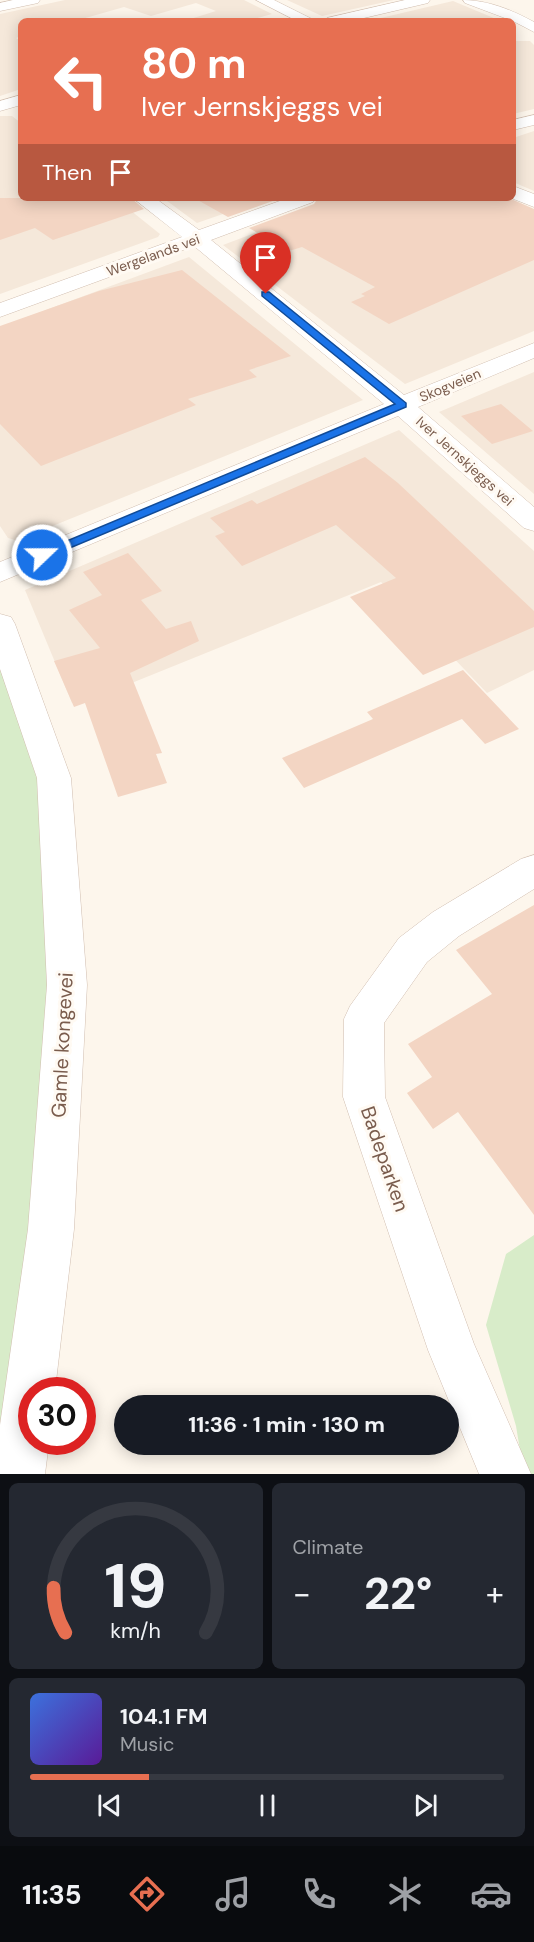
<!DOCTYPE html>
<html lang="en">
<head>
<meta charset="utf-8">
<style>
	:root { --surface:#171b24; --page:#242831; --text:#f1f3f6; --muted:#9ea1a6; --line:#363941; --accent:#e76f51 }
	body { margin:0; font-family:"DM Sans",sans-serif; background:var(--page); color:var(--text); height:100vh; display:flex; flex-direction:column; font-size:22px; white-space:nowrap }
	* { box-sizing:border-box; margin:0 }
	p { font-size:20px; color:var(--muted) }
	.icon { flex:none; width:33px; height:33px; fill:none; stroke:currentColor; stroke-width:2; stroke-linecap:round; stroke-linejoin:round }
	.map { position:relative; height:1474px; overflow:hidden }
	.drawer { display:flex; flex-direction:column; gap:9px; padding:9px; background:#0d0f14; flex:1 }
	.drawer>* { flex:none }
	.top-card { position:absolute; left:18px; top:18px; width:498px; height:183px; border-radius:9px; box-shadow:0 3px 15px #0003; background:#e76f51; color:#fff; overflow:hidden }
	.speed { position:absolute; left:18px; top:1377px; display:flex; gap:12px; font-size:30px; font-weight:700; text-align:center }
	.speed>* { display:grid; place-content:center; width:78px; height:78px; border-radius:50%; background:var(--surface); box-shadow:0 3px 15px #0003; line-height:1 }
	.speed .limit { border:9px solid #d22; background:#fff; color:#111 }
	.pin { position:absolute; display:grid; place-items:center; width:51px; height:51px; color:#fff; margin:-62px -26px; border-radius:50% 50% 50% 0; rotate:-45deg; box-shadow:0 0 6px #0007 }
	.pin .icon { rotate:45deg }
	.me { position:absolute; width:66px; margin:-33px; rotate:68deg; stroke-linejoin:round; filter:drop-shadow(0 0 4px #0008) }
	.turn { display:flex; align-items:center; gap:21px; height:126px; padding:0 24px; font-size:27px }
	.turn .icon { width:78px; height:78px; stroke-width:2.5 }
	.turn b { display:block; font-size:42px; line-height:51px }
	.then { display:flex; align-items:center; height:57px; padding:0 24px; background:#0003; gap:12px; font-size:22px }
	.big { font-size:45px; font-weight:700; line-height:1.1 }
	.drawer .widget { flex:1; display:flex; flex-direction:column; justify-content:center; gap:9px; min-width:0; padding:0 21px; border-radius:9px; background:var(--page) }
	.drawer .dial { align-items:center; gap:0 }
	.dial svg { height:156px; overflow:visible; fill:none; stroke:var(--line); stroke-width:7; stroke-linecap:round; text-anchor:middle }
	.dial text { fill:var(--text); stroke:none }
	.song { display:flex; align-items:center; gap:18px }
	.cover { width:72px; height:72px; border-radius:9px; background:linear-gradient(135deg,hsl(220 70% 55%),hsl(270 70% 35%)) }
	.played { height:6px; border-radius:3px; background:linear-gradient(90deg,var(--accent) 25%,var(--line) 25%) }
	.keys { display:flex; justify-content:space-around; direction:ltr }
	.heat { display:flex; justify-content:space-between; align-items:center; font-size:33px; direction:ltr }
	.drawer .tiles { flex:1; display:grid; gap:9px; grid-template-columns:1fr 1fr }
	.widget:last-child { grid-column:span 2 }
	.trip { position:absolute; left:114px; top:1395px; width:345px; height:60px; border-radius:30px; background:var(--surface); box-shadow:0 3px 15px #0003; font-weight:700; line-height:60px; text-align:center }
	.tab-bar { display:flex; height:96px; justify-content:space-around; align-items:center; background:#090b0e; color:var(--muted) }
	.tab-bar .icon { width:42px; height:42px }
	.tab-bar .current { color:var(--accent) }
	.tab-bar b { font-size:27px; color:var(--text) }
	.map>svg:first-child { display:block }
</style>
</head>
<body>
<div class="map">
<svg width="534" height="1474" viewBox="0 0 534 1474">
	<rect width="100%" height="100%" fill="#fdf6ec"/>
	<path fill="#f5e8da" d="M65,0H244L272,14L247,21H184L216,11L196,3L151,16L124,7L75,21H21V36L16,38L21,41V89L0,96V14Z
		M287,0H394L322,16Z
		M453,1L501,21H368Z
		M513,41H530L534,45V109L513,114Z
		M0,116H12L21,123V198H115L160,234L158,237L0,294Z
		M534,131V191L513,182V138Z
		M163,198H269L197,223Z
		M348,198L534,212V331L405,384L223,245Z
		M189,257L363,400L23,538L15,540L8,538L0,526V327Z
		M534,372V494L439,412Z
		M399,430L534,551V670L487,693L381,582L102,695L78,703H72L25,590Z"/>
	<path fill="#d8ecc9" d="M0,663L54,778L67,985L19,1474H0Z
		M534,1235V1474H524L516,1426L486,1325L506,1254Z"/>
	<path fill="#f3d5c3" d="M0,198H131L144,209L53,240L35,228L0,240Z
		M194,198H281L228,217Z
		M318,198H509L534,209V260L389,324L351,302L365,296L361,294L375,287L302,247L289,251L249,228L314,204Z
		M182,270L291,356L249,370L257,377L188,399L196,405L41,466L0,424V326L99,291Z
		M501,404L533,431L492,444L461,416Z
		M365,457L398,483L534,611V627L423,675L350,597L396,578L336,525L242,566L215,536L225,532L210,518L252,500L257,504Z
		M128,553L162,591L141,600L166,629L191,621L199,641L130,673L162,753L156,754L167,783L118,797L85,703L74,707L54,661L100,648L69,610L102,595L83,572Z
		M463,670L519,729L485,744L462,719L304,788L282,758L373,719L367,712Z
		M534,905V1215L458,1112L433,1129L407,1093L432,1077L408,1044L492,994L456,950Z"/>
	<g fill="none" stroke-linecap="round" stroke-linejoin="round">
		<g stroke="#d1beb0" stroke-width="1">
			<path id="minor" d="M13,0H40L38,3L0,11V3Z
				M256,0H274L316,21H297Z
				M405,0H430L428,3L351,21H325L327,18Z
				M463,0C488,0 512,10 534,22V32L513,21L465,3Z
				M21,95V105L0,111V101Z
				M534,115V125L513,130V120Z
				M513,186L534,194V207L511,198H513Z
				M133,198H155L199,230L288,198H316L313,202L211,240L404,395L534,343V358L418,407L534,507V531L524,528L398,416L0,582V562L384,404L194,246L0,317V303L182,237Z
				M534,855V889L459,936L427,962L384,1023L385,1097L474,1344L531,1474H479L428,1350L343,1097L344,1019L350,1006L399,938L433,912L521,859Z"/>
		</g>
		<g stroke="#d1beb0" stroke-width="1">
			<path id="tertiary" d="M0,614L11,617L15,624L71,778L87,985L74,1229L55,1390H32V1442H49L45,1474H0V1425L28,1229L47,985L37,778L0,669Z"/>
		</g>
		<use href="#minor" fill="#fff" fill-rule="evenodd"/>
		<use href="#tertiary" fill="#fff" fill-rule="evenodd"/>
	</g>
	<path fill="#1a73e8" stroke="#114b97" stroke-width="1.5" d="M262,292H269L406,403V407L46,558H38V553L395,404L262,296Z"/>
	<g text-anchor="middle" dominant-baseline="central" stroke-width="6" stroke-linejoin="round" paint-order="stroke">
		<g font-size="14" fill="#7a5c4d" stroke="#fffaf3">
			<text transform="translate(153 255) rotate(-20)">Wergelands vei</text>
			<text transform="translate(450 385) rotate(-23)">Skogveien</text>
			<text transform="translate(465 461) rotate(42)">Iver Jernskjeggs vei</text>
		</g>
		<g font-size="20" fill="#7a5c4d" stroke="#fffaf3">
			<text transform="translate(62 1045) rotate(-87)">Gamle kongevei</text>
			<text transform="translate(385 1159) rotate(71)">Badeparken</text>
		</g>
	</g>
</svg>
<div class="speed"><div class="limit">30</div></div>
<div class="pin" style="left:266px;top:294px;background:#d93025"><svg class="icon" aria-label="arrive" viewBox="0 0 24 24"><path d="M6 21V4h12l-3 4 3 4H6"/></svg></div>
<svg class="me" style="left:42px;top:555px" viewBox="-20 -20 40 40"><circle r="17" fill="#1a73e8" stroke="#fff" stroke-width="3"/><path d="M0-11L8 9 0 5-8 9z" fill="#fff"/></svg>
<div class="trip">11:36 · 1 min · 130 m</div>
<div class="top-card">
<div class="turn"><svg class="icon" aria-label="left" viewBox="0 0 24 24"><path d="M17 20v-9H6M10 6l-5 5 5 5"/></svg><div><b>80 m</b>Iver Jernskjeggs vei</div></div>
<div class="then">Then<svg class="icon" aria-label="arrive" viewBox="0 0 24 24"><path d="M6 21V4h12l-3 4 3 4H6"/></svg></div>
</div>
</div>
<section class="drawer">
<div class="tiles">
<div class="widget dial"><svg viewBox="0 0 100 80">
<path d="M14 69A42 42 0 1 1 86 69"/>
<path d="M14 69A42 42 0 0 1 8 46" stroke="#e76f51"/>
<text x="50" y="56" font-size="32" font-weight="700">19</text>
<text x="50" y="72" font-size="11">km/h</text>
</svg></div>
<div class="widget"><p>Climate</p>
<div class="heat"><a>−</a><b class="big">22°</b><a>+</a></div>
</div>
<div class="widget">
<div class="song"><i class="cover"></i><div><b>104.1 FM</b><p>Music</p></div></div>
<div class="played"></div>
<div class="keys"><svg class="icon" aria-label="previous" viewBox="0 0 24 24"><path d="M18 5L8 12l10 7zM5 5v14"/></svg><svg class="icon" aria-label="pause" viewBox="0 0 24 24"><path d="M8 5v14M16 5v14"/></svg><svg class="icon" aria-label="next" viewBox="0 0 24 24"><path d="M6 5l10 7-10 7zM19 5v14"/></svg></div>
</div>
</div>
</section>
<nav class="tab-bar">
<b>11:35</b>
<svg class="icon current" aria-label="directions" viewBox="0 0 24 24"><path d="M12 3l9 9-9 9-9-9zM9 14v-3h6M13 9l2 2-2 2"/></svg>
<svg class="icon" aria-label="music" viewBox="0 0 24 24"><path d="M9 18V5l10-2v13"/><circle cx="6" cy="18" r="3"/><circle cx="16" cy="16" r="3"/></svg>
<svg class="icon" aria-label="phone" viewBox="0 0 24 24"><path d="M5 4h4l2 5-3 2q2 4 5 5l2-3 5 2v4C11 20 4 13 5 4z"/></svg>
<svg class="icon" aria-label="climate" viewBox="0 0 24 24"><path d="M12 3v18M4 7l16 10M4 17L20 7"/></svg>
<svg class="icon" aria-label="car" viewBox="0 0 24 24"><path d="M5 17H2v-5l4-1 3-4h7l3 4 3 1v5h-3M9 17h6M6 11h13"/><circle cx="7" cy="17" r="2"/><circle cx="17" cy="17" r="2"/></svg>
</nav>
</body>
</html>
